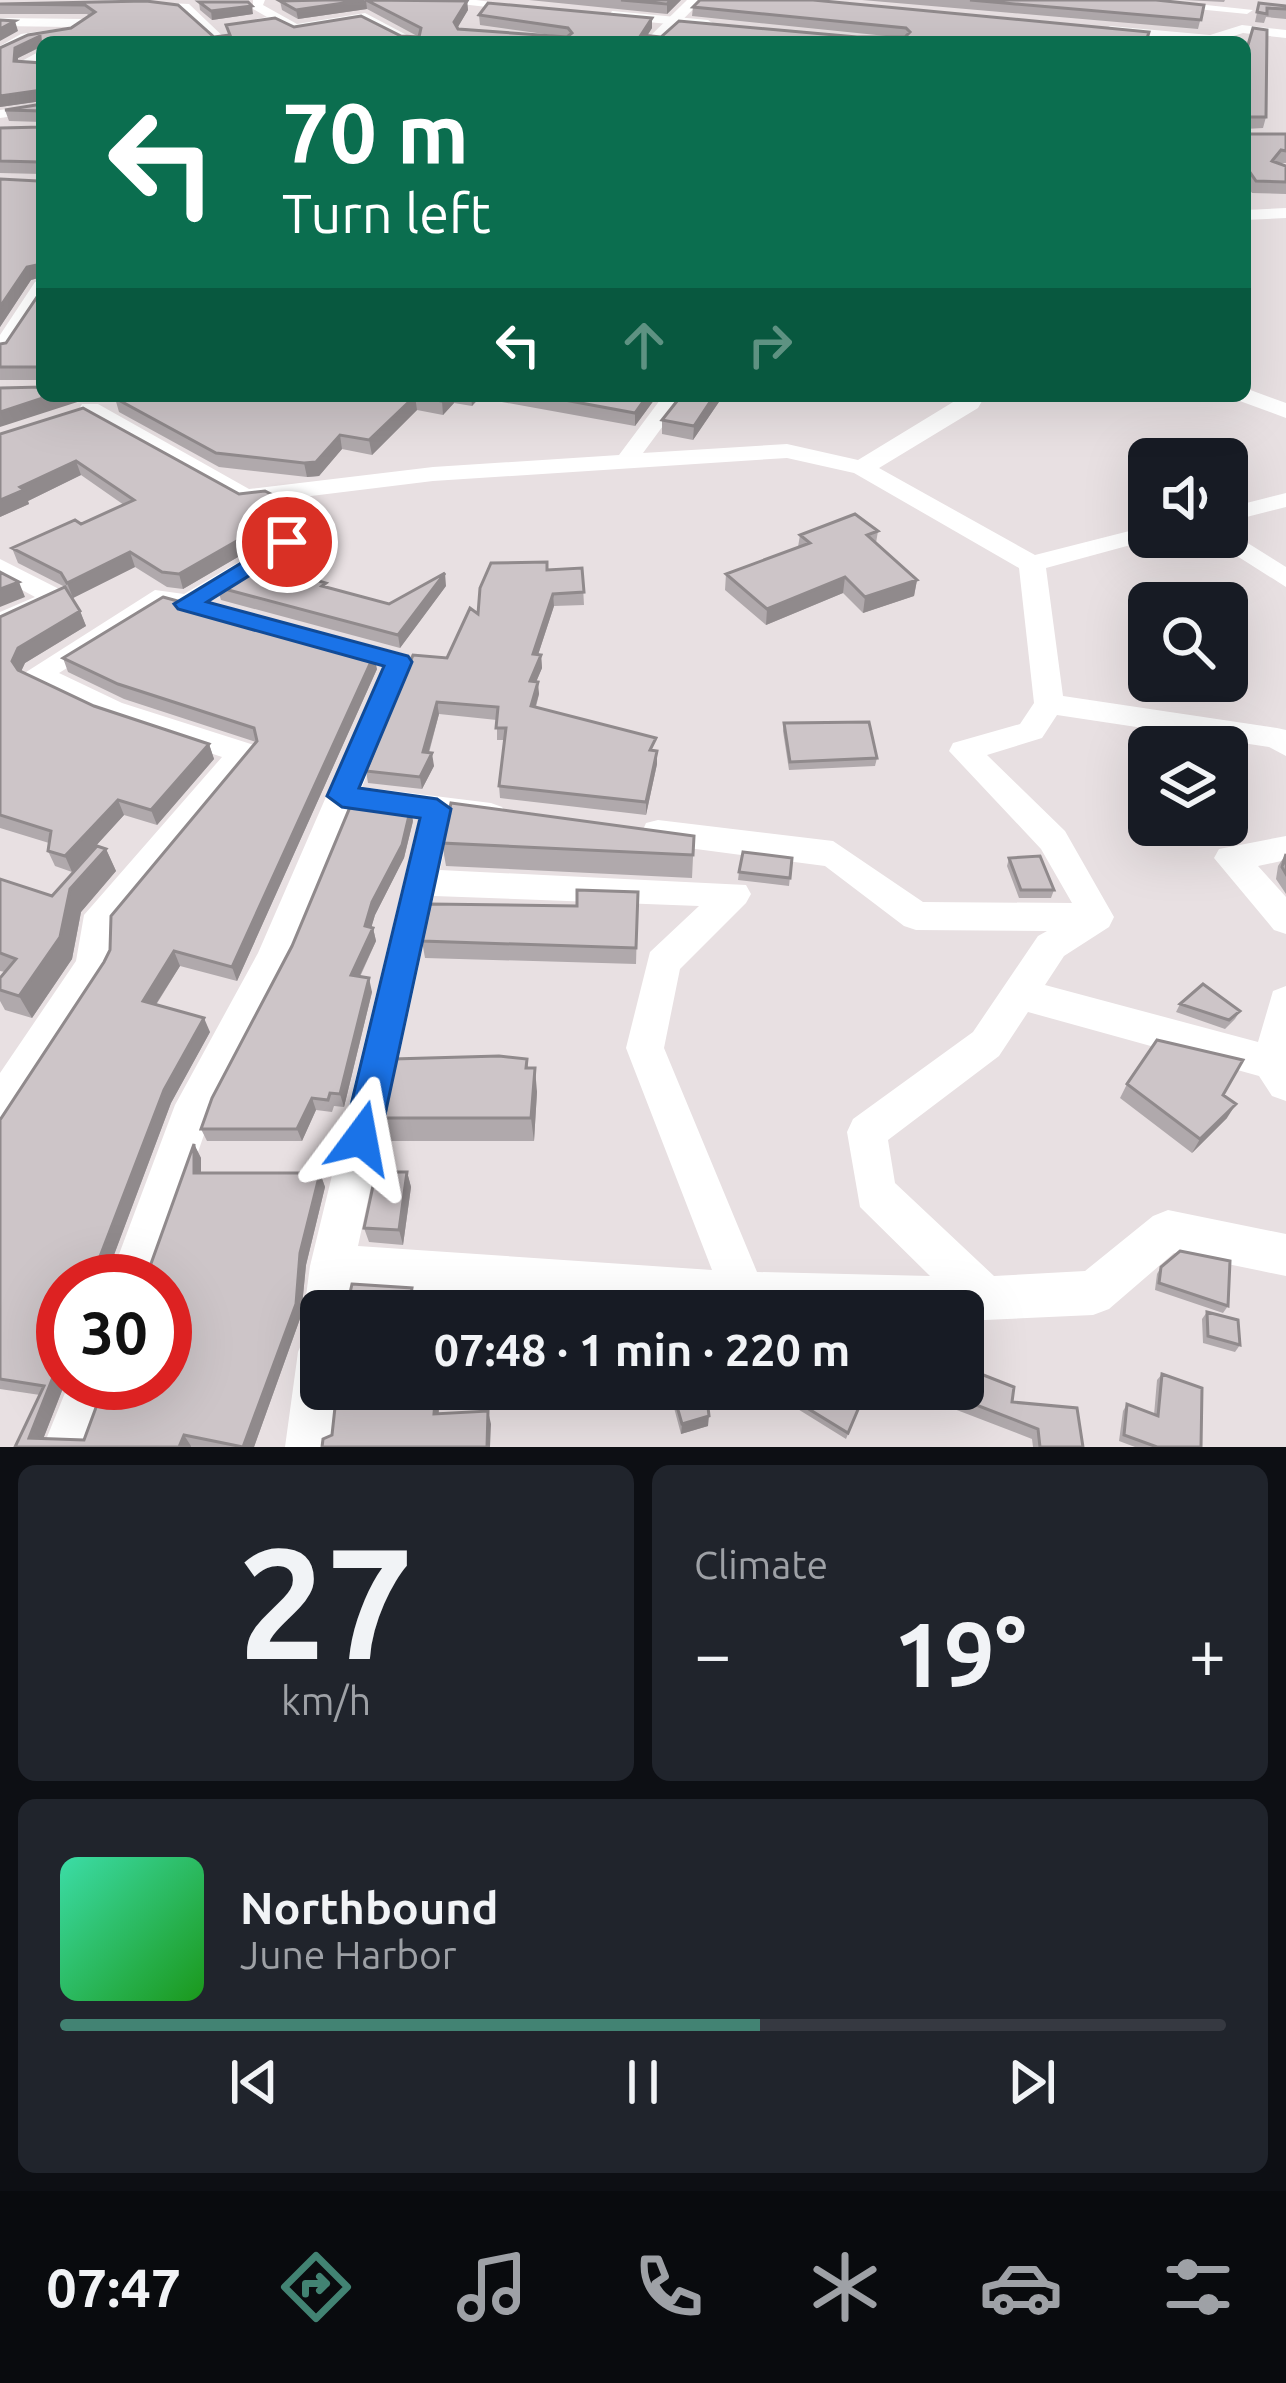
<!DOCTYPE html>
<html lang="en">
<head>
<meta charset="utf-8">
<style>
	:root { --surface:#171b24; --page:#20242c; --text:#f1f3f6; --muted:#9ea1a6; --line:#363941; --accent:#428373 }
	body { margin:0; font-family:Ubuntu,sans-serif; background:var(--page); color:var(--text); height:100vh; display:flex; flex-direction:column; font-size:45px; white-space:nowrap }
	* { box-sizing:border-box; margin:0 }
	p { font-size:39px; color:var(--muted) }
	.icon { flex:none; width:66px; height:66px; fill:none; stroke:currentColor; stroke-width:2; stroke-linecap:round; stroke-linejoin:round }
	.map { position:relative; height:1447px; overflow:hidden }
	.sheet { display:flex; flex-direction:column; gap:18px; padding:18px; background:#0d0f14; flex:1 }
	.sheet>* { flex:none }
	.banner { position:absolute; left:36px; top:36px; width:1215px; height:366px; border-radius:18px; box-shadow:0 12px 48px #0002; background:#0b6e4f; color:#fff; overflow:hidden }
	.buttons { position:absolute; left:1128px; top:438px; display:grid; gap:24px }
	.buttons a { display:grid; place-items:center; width:120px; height:120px; border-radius:18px; background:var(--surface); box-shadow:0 12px 48px #0002; font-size:60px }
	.speed { position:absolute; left:36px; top:1254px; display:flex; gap:24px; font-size:60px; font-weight:700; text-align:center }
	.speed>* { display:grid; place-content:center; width:156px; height:156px; border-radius:50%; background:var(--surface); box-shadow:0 12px 48px #0002; line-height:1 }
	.speed .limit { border:18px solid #d22; background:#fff; color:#111 }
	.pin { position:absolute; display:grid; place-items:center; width:102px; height:102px; color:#fff; margin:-51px; border:6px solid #fff; border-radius:50%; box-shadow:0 3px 12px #0007 }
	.me { position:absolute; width:132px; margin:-66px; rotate:13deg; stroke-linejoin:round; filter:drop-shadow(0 0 9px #0008) }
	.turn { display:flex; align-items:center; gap:42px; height:252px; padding:0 48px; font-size:54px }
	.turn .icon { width:156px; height:156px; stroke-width:2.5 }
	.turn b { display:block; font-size:84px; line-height:102px }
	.lanes { display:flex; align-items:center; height:114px; padding:0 48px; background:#0003; justify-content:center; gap:60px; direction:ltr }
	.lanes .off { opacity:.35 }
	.big { font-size:90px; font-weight:700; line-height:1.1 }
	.sheet .card { flex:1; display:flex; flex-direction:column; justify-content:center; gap:18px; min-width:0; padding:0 42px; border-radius:18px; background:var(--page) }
	.sheet .dial { align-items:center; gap:0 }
	.dial b { font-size:156px; line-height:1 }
	.song { display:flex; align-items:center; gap:36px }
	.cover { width:144px; height:144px; border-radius:18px; background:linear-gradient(135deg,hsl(160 70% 55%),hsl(120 70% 35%)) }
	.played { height:12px; border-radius:6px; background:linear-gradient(90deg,var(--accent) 60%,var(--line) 60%) }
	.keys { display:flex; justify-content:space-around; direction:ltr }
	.heat { display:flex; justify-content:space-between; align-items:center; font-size:66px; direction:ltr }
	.sheet .tiles { flex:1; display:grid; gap:18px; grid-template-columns:1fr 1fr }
	.card:last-child { grid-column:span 2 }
	.trip { position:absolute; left:300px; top:1290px; width:684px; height:120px; border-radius:18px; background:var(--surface); box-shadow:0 12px 48px #0002; font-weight:700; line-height:120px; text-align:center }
	.tabs { display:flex; height:192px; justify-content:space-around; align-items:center; background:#090b0e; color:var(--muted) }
	.tabs .icon { width:84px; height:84px }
	.tabs .on { color:var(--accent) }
	.tabs b { font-size:54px; color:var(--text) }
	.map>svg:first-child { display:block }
</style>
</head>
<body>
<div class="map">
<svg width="1286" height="1447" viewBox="0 0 1286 1447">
	<rect width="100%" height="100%" fill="#e8e0e2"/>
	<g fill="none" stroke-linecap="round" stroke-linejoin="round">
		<path fill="#fff" fill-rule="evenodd" d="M105,0L189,4L229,42H216L182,10Z
			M253,0H265L263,5L297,24L365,13L420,42H404L363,21L295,32L277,23L256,25V19L267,17L253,9Z
			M427,0H476L535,8L529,12Z
			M1106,0H1160L1253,10L1247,14Z
			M612,11L708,20L714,24L708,28L608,18Z
			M0,18L87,19L93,23L72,34L30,40L0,56V46L21,34L71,27L0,26Z
			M1242,25L1286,30V38L1243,33L1214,42H1195L1104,30L1110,26L1210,35Z
			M42,50V70L20,68V62Z
			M42,104V112L0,118V110Z
			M1286,208V218L1245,220V210Z
			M42,280V301L7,354L0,356V335L35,282Z
			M1245,388L1286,403V418L1237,400L1235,396H1245Z
			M663,396H685L643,453L787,444L858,460L963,396H985L978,408L879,468L1035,555L1149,526V537H1160L1046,568L1063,696L1277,728L1286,730V756L1269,747L1057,715L1042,738L987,755L1065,831L1114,917L1109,927L1064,956L1045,985L1258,1042L1273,991L1286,986V1101L1272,1096L1259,1076L1028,1012L999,1056L888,1140L895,1183L994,1276L1085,1271L1153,1216L1168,1210L1286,1234V1276L1174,1253L1109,1309L1093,1315L963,1321V1311H669L351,1289L348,1311H321V1389H340L333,1447H285L298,1352L305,1336L318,1330L310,1327L304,1311L310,1266L419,817L353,809L292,957L213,1109L153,1281H109L175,1105L258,953L383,666L327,651L323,645L327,639L337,636L409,655L413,661L362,787L491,803L502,807L507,815L502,823L491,827L450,822L440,870L746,885L751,894L746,903L680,969L664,1048L757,1272L930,1276L860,1207L847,1132L853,1119L973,1032L1038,936L1047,931L916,930L904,926L825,866L658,844L646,841L642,832L646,823L658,820L833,841L923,902L1072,903L1041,849L949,751L953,743L1020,724L1034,703L1019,568L854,473L787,458L433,481L245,504L79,409L82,404H98L249,489L433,467L619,455ZM434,896L699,906L650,952L626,1048L712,1270L358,1246Z
			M1286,493V507L1227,522V508Z
			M321,514L333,521L330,526L197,610L187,612L167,606L59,673L122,703L254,745L258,753L113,929L112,964L107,974L14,1119L0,1124V1073L76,961L84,915L222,757L102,717L27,681L23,674L155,590L184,594Z
			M1227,530L1286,567V587L1215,542L1211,537H1227Z
			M0,559L65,592L69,598L0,631V612L35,597L0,578Z
			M1286,836V860L1258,866L1286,897V934L1274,930L1214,858L1219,849Z
			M69,1383H115L91,1447H43Z"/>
		<path fill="#fff" fill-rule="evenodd" d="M687,0H702L661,42H644Z"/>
	</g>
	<path fill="#b0a9ac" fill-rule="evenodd" d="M325,0L467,1L468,10L457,28L559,36L480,25L479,15L652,18V28L647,36L896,37L692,16L693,7L1147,42L41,47L18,58V61L42,101L0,107V48L71,28L89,16L87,14H0V4L146,1L214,37L229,36L226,25L294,27L419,37L367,9L298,19L282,10L280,1Z
		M529,0H681L667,14Z
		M862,0H1156L1204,5L1198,29Z
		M1184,0H1225L1224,2Z
		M199,2L253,14L212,20L200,10Z
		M1259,3L1286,6V19L1266,17L1264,23L1255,22Z
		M1245,55L1266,117L1263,128L1245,129V134H1286V163H1277L1286,166V194L1252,193L1245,183Z
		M42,104V174L0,173V128L42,127V122L9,121L5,110Z
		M42,177V380H0V344L6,343L41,291V277L31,280L0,327V179L38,181Z
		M119,396H657L635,426L480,398L472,406L454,403L443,415L417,410L372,455L342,449L319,476L307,477L219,467L119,412L115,398Z
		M723,396L693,440L662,434V420Z
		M0,434L296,507L300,521L183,589L167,587L135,567L73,598L67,588L18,563L12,548L81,524L124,505L81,475L28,501L29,504L0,517Z
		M878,531L876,543L917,580L914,596L863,613L843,593L766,625L725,590L726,574L798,547L800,535Z
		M325,543L327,556L297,574L327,587L389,604L446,586L400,648L221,600L217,587Z
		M582,568L584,605L554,606L538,655H541L542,668L536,682L539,694L536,707L656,751L657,764L646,815L500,798L499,786L504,740H497V720L439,714L429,753L434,766L422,789L368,783L366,771L478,614L547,570Z
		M80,611L86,626L25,663L21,671L94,706L209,744L214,759L157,825L124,815L72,872L55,866L48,851L49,843L0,828V617Z
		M63,658L377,669L237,981L180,966L156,1005L210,1032L171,1103L107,1273L148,1272L194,1144L201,1158V1173H320L325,1187L306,1265L301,1316L254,1447H15L40,1395L0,1389V1120L256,742L124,699L68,672ZM63,1281L165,1383L84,1440L43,1439L65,1383H63Z
		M1153,681H1197L1191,696L1152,689Z
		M784,723L877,758L875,766L789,770L783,731Z
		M413,821L404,858L375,915L371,927L373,928L376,941L360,977L372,992L344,1107L334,1106L332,1112L316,1110L302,1141H207L201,1129Z
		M1182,825H1235L1227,841L1186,839Z
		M694,836L692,878L446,866L442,843Z
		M106,849L116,871L81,912L72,959L32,1018L5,1010L0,1001V978L5,972L0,971V879L52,896Z
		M1286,854V894L1276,879L1278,866Z
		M792,858L789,886L738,880L739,872Z
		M1009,858L1054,890L1051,898H1019L1007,866Z
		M638,892L636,964L425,958L422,941Z
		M1180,1004L1240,1011L1235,1019L1225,1029L1176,1012Z
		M527,1059L528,1068L537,1092L534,1141H390L381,1109Z
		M1127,1084L1223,1095L1227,1118L1192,1153L1120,1098Z
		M407,1172L411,1187L403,1245L369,1242L364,1228Z
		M1161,1267L1228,1306L1223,1313L1155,1290L1157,1274Z
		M1207,1312L1240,1345L1235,1352L1203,1343L1202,1319Z
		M1162,1374L1201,1447H1135L1119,1441L1123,1411L1127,1404L1154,1415L1157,1380Z
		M669,1389H706L708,1426L681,1434Z
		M772,1389H830L859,1407L846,1439L780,1398L781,1393Z
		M902,1389H963L1012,1402L1083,1447H1033L1032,1439Z"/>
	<path fill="#908a8c" d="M366,0L367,9L298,19L296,10Z
		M671,0H681L667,14V4Z
		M467,1L468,10L455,32L454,22Z
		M252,6L253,14L212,20L211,11Z
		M652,18V28L643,42L641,35Z
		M15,21L18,31L0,41V29Z
		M40,36L42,46L18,58L17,71L14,61L15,48Z
		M42,90V101L0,107V96Z
		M41,264L42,277L31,280L0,327V307L27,267Z
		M49,396H96L0,427V412Z
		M415,396L417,410L372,455L369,440Z
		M446,396H453L454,403L443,415L442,401Z
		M471,396H480L472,406Z
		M647,396H657L635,426V413Z
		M714,396H723L693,440L694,426Z
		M340,435L342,449L319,476L307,477L304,463Z
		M76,461L81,475L28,501L29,504L0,517V500L20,487Z
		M296,507L300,521L183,589L179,574Z
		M325,543L327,556L284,583L281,570Z
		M130,552L135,567L73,598L67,583Z
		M445,573L446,586L400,648L398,635Z
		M845,577L843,593L766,625L767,609Z
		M917,580L914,596L863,613L865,597Z
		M19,582L25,597L0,607V589Z
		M553,594L554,606L534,667L533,654Z
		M80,611L86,626L25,663L19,676L12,661L18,648Z
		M374,655L377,669L237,981L232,967Z
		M541,655L542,668L531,694L530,681Z
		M538,682L539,694L532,718L531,706Z
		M437,702L439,714L425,765L423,752Z
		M209,744L214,759L157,825L151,810Z
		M657,751V764L646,815V802Z
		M432,753L434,766L422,789L420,777Z
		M118,800L124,815L72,872L65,856Z
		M411,807L413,821L404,858L375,915L368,939L373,928L376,941L354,988L351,975L372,902Z
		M106,849L116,871L81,912L72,959L32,1018L19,996L70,889Z
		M174,951L180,966L149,1015L143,1001Z
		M369,978L372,992L344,1107L340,1094Z
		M204,1018L210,1032L171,1103L105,1279L96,1267L164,1090Z
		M535,1068L537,1092L534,1141L531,1118Z
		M312,1098L316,1110L302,1141L297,1129Z
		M1236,1104L1227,1118L1192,1153L1200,1139Z
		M194,1144L201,1158V1186L194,1173Z
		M407,1172L411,1187L403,1245L399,1230Z
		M320,1173L325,1187L306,1265L301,1316L254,1447H243L300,1253Z
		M412,1288L416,1302L414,1311H408Z
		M57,1367L63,1375V1383H65L40,1447L29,1438Z
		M436,1389H440L438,1427L434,1414Z
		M488,1411L491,1424L490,1447H487Z
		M709,1416L708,1426L681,1434L682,1424Z
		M184,1435L191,1446V1447H179Z"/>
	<path fill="#cdc5c8" stroke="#908a8c" stroke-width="3" fill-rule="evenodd" d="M325,0H364L296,10L280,1Z
		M366,0L467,1L454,22L458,29L567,37L572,33L568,28L479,15L488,3L652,18L641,35L661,37L679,21L857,37H905L910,32L906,28L693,7L700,0H813L1149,32L1146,42H42V63L40,36L15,48L14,61L42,63V98V90L0,96V48L28,35L71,28L95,12L85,5L0,4L146,1L178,5L214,37L230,35L226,25L275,18L294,27L361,16L401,36L419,37L421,28Z
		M621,0H671L667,4Z
		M970,0H1156L1204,5L1201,20Z
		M199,2H248L252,6L211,11Z
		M1259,3L1286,6V9L1267,8V14L1257,12Z
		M0,20L15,21L0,29Z
		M1253,28L1267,30L1266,117H1245V134H1286V151L1281,150L1272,161L1286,166V182L1256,181L1245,165V55Z
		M42,104V173L39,162L0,161V128L42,127V111L5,110Z
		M42,177V374L37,367H0V344L6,343L41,291V264L27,267L0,307V179L38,181Z
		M42,387V396H49L0,412V388Z
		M119,396H446L442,401L415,396L369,440L340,435L316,462L304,463L216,453L115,398Z
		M543,396H647L635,413Z
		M681,396H714L694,426L662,420Z
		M83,408L239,494L265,491L296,507L179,574L162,572L130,552L67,583L61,573L12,548L75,520L81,524L134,500L76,461L20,487L24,490L0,500V434Z
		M855,514L878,531L867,535L917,580L865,597L845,577L767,609L726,574L810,543L800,535Z
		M305,533L325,543L281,570L326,583L322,586L389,604L445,573L398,635L217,587Z
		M547,562V570L582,568L584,592L553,594L533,654L541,655L530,681L538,682L531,706L656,738L650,750L657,751L646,802L499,786L506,728H496L498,707L437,702L423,752L432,753L420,777L366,771L413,655L447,658L470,608L478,614L480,588L491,563Z
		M0,572L19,582L0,589Z
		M65,587L80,611L18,648L12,661L18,670L94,706L209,744L151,810L118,800L65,856L48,851L51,831L0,815V617Z
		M163,597L374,655L232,967L174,951L143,1001L204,1018L164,1090L96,1267L101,1273L148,1272L194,1144V1173H320L300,1253L296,1304L243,1447L184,1435L179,1447H15L44,1386L0,1379V1120L104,962L110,950L111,916L257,741L254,728L118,684L63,658ZM63,1281H165V1383H105L84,1440L29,1438L57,1367L63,1368Z
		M869,722L877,758L790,762L784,723Z
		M353,800L411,807L402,845L372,902L365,926L373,928L351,975L369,978L340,1094L330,1093L328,1100L312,1098L297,1129H201L212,1098L292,946Z
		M1227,802L1235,825L1227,824Z
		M451,803L694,836L693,855L442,843Z
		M97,846L106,849L70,889L60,937L19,996L0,990V978L16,959L0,953V879L52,896Z
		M743,852L792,858L790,878L739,872Z
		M1286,854V874L1282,867Z
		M1040,856L1054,890H1021L1009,858Z
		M577,890L638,892L636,948L422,941L430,904L577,906Z
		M1203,984L1240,1011L1229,1020L1180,1004Z
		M1157,1040L1243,1060L1223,1095L1236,1104L1200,1139L1127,1084Z
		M499,1056L527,1059L526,1068H535L531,1118H384L386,1110L381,1109L393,1059Z
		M376,1172H407L399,1230L364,1228Z
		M1180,1251L1230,1261L1228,1306L1159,1283L1161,1267Z
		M352,1284L412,1288L408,1311H346Z
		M1207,1312L1238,1320L1240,1345L1208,1336Z
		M963,1367L1014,1387L1012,1402L1077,1408L1083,1447H1040L1038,1429L935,1389H963Z
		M1162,1374L1202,1388L1201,1447H1157L1124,1435L1127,1404L1158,1416Z
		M337,1389H436L434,1414L488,1411L487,1447H322L323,1439L332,1435Z
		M672,1389H706L709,1416L682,1424Z
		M782,1389H830L859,1407L848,1433L781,1392Z"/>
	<path fill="#1a73e8" stroke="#114b97" stroke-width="3" d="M287,535L299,542L295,547L207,602L408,656L412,662L359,788L437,799L451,809L380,1138L374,1150L361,1155L348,1150L343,1138L420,818L342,807L327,796L384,666L178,609L174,604Z"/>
</svg>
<div class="buttons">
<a><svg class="icon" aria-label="sound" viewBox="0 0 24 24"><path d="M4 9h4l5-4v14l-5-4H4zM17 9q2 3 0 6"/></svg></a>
<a><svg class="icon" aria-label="search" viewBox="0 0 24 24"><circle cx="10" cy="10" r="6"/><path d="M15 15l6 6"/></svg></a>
<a><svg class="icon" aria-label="layers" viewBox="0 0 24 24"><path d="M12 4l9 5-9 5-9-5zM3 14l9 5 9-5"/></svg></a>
</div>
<div class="speed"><div class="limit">30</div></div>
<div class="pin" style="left:287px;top:542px;background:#d93025"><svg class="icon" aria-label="arrive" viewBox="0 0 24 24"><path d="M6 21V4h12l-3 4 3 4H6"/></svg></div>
<svg class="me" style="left:361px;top:1138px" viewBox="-20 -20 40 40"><path d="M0-17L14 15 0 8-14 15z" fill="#1a73e8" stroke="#fff" stroke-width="4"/></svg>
<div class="trip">07:48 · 1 min · 220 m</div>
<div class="banner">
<div class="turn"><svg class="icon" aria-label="left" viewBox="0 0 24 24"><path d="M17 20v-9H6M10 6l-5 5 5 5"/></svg><div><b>70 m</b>Turn left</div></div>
<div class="lanes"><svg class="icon" aria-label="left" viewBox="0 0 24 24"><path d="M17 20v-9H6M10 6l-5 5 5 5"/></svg><svg class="icon off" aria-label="ahead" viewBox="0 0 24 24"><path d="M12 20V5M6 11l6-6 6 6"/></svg><svg class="icon off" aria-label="right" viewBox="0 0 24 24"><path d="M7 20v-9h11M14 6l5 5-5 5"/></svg></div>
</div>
</div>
<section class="sheet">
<div class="tiles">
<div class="card dial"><b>27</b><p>km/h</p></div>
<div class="card"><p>Climate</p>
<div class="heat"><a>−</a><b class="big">19°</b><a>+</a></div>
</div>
<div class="card">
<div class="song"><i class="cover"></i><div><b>Northbound</b><p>June Harbor</p></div></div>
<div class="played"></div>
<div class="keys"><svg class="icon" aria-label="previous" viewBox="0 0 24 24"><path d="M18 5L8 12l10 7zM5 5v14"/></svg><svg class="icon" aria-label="pause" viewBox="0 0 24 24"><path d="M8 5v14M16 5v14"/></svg><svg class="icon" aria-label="next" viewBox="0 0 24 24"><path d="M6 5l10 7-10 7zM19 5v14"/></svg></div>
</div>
</div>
</section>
<nav class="tabs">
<b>07:47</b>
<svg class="icon on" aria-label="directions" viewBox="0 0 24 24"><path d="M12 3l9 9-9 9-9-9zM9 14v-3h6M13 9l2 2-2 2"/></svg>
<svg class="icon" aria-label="music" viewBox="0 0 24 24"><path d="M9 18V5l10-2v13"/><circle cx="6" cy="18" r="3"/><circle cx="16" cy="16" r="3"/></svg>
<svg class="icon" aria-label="phone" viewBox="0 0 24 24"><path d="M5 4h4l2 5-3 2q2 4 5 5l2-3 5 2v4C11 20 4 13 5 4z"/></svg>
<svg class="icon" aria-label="climate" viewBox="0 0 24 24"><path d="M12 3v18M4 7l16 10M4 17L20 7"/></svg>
<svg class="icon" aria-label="car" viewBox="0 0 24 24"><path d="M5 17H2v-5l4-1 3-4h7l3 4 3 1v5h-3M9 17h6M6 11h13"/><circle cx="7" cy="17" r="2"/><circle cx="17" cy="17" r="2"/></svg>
<svg class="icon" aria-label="filters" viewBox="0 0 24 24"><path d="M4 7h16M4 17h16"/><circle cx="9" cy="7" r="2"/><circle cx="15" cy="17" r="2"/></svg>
</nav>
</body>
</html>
